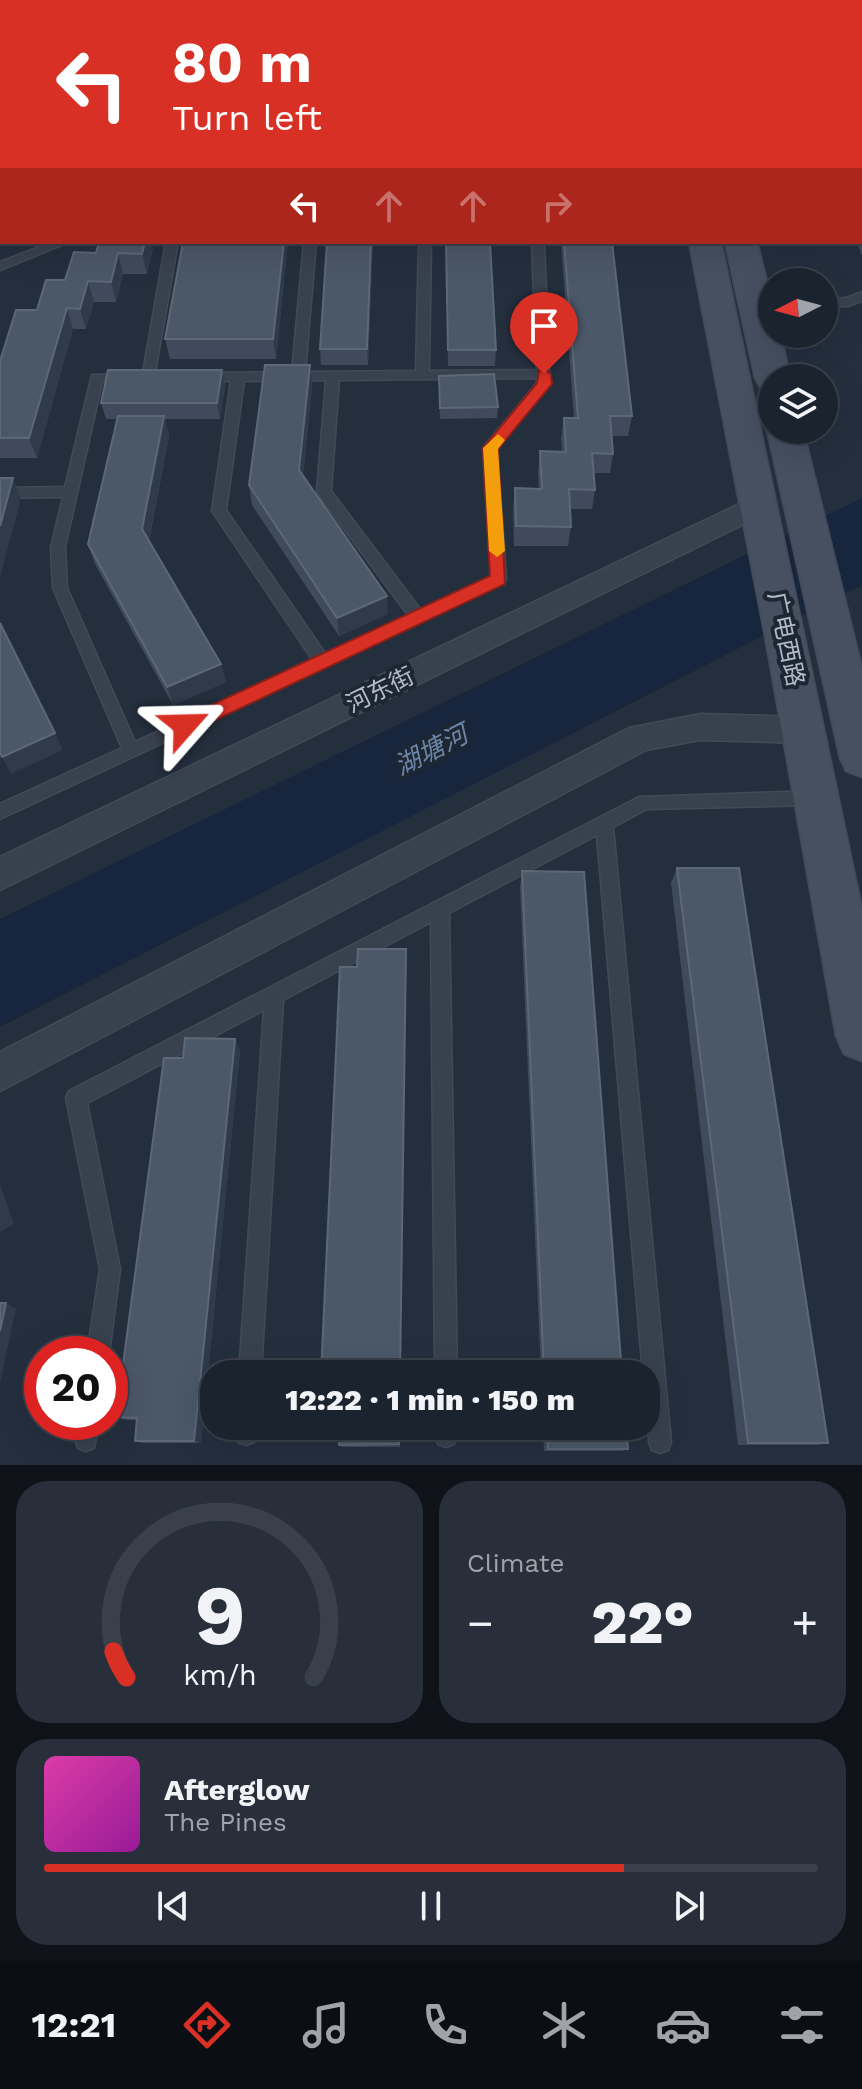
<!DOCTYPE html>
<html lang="en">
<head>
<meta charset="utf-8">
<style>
	:root { --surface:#1b232e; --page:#282f3a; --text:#f1f3f6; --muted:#a0a4aa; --line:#39404a; --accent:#d93025 }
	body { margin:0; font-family:"Work Sans","Noto Sans SC",sans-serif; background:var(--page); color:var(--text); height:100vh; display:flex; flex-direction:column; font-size:30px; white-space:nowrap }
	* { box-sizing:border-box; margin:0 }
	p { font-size:26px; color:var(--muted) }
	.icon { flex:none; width:44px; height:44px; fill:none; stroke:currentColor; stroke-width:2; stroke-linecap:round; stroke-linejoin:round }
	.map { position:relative; height:1465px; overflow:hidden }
	.sheet { display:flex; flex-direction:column; gap:16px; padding:16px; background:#0f1319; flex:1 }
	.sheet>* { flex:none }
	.guide { position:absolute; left:0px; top:0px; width:862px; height:244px; box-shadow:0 8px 32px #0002,0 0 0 2px var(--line); background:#d93025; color:#fff; overflow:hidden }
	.needle { width:52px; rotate:264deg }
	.controls { position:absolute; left:758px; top:268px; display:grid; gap:16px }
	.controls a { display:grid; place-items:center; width:80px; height:80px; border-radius:50%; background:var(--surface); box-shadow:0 8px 32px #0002,0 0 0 2px var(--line); font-size:40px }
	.speed { position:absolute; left:24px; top:1336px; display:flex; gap:16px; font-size:40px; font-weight:700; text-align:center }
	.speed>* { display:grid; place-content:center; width:104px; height:104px; border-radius:50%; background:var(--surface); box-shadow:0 8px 32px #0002,0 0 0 2px var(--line); line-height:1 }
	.speed .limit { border:12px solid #d22; background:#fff; color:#111 }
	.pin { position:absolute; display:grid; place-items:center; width:68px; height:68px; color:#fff; margin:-82px -34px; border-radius:50% 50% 50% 0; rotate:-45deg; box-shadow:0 0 8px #0007 }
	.pin .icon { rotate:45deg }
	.me { position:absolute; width:88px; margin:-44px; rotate:65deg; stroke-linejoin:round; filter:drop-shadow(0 0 6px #0008) }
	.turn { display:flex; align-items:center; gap:28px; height:168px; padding:0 40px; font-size:36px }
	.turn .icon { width:104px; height:104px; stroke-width:2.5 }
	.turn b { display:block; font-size:56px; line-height:68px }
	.lanes { display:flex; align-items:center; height:76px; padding:0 40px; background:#0003; justify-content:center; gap:40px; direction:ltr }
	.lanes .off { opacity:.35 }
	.big { font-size:60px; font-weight:800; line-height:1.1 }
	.sheet .widget { flex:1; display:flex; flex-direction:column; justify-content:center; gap:12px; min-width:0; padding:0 28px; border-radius:32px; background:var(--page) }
	.sheet .dial { align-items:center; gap:0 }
	.dial svg { height:208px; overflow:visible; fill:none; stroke:var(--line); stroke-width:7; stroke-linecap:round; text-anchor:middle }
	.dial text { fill:var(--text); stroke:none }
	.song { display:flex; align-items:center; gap:24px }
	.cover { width:96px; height:96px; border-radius:12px; background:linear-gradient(135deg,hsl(320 70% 55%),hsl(300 70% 35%)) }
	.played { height:8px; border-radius:4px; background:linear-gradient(90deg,var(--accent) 75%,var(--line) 75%) }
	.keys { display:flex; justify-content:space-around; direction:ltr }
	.heat { display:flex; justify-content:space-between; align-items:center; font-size:44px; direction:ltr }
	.sheet .tiles { flex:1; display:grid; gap:16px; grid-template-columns:1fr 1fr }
	.widget:last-child { grid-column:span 2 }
	.trip { position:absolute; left:200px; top:1360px; width:460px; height:80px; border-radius:32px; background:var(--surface); box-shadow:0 8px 32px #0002,0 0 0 2px var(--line); font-weight:800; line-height:80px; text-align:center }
	.dock { display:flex; height:128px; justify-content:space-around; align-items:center; background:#0b0e12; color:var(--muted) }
	.dock .icon { width:56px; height:56px }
	.dock .current { color:var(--accent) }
	.dock b { font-size:36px; color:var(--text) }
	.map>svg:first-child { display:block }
</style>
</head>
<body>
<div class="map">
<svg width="862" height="1465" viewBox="0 0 862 1465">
	<rect width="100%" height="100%" fill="#242f3e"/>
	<path fill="#17263c" d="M862,498V585L0,1027V919Z"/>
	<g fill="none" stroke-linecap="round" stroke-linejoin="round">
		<g stroke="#414a57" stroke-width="3">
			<path id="service" d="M0,48H2V54H0Z
				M0,59H2V65H0Z
				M52,242H69L0,270V262Z
				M166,242H178L154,378L148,382L142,378Z
				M304,242H316L305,372L416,371L419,242H431L429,371L537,370L532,245L536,242L544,245L550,384L497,449L506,579L504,583L0,819V804L122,748L53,588L51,547L63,497L0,498V488L65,487L92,375L127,374L133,378L127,382H102L65,547L67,588L135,742L312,659L212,511L231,381H202L196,377L202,373L292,372ZM537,378V383L483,448L491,576L420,609L331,491L339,380ZM326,380L317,492L408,615L325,653L226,510L244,381Z
				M862,292V301L848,306L824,307V299L846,298Z
				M816,791L822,793L824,798L822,803L816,805L647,809L613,827L671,1442L668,1450L660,1453L652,1450L649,1442L646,1374H643L597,835L449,913L457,1374H435L431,922L283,1000L261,1374H239L264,1010L87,1103L120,1269L109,1354H87L100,1269L66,1098L69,1091L639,797Z
				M77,1422H99L94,1448L86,1451L78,1448L75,1440Z
				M236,1426H258L254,1442L246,1445L238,1442L235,1434Z
				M435,1426H457L454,1444L446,1447L438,1444Z"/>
		</g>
		<g stroke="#414a57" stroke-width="3">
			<path id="minor" d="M758,495L768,498L772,505L768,512L0,890V857Z
				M700,714L804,717L815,721L820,730L815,739L804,743L700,740L646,750L0,1091V1052L629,728Z"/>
		</g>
		<g stroke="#414a57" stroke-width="3">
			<path id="secondary" d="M674,0H700V2H674Z
				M689,242H721L862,909V1061L844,1054L836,1036L765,636Z
				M725,242H757L772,302V334H780L791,378H772V390L760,387L755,378Z
				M772,421V430H803L862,668V777L846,771L840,758L767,430Z"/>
		</g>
		<use href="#service" fill="#38414e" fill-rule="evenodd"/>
		<use href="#minor" fill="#38414e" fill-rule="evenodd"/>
		<use href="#secondary" fill="#465061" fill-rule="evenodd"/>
	</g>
	<path fill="#3f4b5c" d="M0,0H29V2H2V42H0Z
		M408,0H450V2H408Z
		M786,0H855L856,2H787Z
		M860,13L862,18V53H860Z
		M860,70H862V256L857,242H860Z
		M288,242L276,359H170L165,339Z
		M373,242L368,365H321L320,349Z
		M446,242L496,350L495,366H448Z
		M561,242H612L632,416L628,436H612L613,454L610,473H594L595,490L592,509H570L571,527L568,546H514L513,508L515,488L539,489L538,471L540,451H562L561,438L564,418H574Z
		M153,248L147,274H123L116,302H94L86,329H73L37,458H0V361L37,310L65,280L96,253Z
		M222,370L225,386L220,419H165L169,436L149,541L221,664L226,682L173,705L95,564L88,544L118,419H106L101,403Z
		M439,376L498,407L497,418L440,419Z
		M312,386L303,476L388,614L339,636L252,505L249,485Z
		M677,868L828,1443L816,1445H738L671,883Z
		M522,871L622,1374H541L520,887Z
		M240,1051L201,1443H144L135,1441L137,1420H126L116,1417L183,1058Z
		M400,1426V1447H342L339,1445Z
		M543,1426H626L628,1449L622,1451H544Z"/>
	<path fill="#2f3b4b" d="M145,242H152L153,248L147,274L142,254Z
		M284,242H288L276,359L273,339Z
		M371,242H373L368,365L367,349Z
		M118,253L123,274L116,302L111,282Z
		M88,281L94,302L86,329L80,309Z
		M67,308L73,329L37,458L29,438Z
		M310,365L312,386L301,490L299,470Z
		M222,370L225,386L220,419L217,403Z
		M164,416L169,436L147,548L142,529Z
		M13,478L21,498L0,578V526Z
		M387,596L388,614L339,636L337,618Z
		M221,664L226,682L173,705L167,687Z
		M55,733L63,750L11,774L2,757Z
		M406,949L401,1374H400Z
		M235,1039L240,1051L201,1443L194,1441Z
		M0,1184L14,1224L0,1232Z
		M6,1303L16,1308L0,1383V1331Z"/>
	<path fill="#4b5868" stroke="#5c6777" stroke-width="2" d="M0,0H23V2H2V26H0Z
		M135,0H179V2H135Z
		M270,0H312V2H270Z
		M554,0H599L600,2H554Z
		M797,0H855L856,2H798Z
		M860,13L862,18V33H860Z
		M860,70H862V215L860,208Z
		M99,242H145L142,254L118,253L111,282L88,281L80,309L67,308L29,438H0V361L16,310H37L46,280H65L74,252L96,253Z
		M183,242H284L273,339H165Z
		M327,242H371L367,349H320Z
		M446,242H490L496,350H448Z
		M564,242H612L632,416H610L613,454L592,453L595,490L569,489L571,527L516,526L515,488L542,489L540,451L566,452L564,418H578Z
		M265,365H310L299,470L387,596L337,618L249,485Z
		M108,370H222L217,403H101Z
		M494,374L498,407L440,408L439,376Z
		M118,416H164L142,529L221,664L167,687L88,544Z
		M0,478H13L0,526Z
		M0,623L55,733L2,757L0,753Z
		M677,868H739L828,1443H748Z
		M522,871L584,872L622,1374H544Z
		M358,949H406L400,1374H321L340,967H357Z
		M185,1038L235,1039L194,1441H135L137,1418L116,1417L164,1058H183Z
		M0,1303H6L0,1331Z
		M340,1426H399V1444L339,1445Z
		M547,1426H626L628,1449H548Z"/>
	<path fill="#d93025" stroke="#8d1f18" stroke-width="2" d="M544,369L551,374L552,384L498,449L505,584L192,731H179V720L490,576L483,448L537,383L539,371Z"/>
	<path fill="#f59e0b" d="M498,434L505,440L498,449L505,551L497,557L489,551L483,448Z"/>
	<g text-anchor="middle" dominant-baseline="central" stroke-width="8" stroke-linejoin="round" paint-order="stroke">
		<g font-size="24" fill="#b4bcc9" stroke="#1d2633">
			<text transform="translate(786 639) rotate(78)">广电西路</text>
			<text transform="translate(380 690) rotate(-26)">河东街</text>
		</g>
		<g font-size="26" font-style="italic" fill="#6d86a8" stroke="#1d2633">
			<text transform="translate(431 750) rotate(-27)">湖塘河</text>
		</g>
	</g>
</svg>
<div class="controls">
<a><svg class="needle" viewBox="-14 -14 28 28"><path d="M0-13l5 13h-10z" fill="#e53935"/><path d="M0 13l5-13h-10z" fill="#a0a4aa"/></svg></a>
<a><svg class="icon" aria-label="layers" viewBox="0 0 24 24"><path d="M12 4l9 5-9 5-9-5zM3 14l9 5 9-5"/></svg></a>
</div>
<div class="speed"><div class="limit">20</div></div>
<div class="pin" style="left:544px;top:374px;background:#d93025"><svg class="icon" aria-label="arrive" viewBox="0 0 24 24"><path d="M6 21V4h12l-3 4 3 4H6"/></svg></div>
<svg class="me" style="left:185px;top:725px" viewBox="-20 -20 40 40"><path d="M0-17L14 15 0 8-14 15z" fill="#d93025" stroke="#fff" stroke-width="4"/></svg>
<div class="trip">12:22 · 1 min · 150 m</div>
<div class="guide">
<div class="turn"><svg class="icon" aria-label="left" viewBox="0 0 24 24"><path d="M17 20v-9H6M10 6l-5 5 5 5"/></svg><div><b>80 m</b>Turn left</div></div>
<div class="lanes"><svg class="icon" aria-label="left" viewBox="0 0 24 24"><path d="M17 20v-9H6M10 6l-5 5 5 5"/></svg><svg class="icon off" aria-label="ahead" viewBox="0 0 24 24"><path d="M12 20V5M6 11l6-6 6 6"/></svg><svg class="icon off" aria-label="ahead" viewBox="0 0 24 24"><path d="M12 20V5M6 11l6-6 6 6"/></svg><svg class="icon off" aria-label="right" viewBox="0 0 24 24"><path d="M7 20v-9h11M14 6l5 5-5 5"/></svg></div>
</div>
</div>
<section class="sheet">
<div class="tiles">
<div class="widget dial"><svg viewBox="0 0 100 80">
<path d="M14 69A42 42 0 1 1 86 69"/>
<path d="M14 69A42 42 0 0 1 9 59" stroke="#d93025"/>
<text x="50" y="56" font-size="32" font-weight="700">9</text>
<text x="50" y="72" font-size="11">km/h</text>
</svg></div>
<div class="widget"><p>Climate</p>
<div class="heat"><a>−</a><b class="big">22°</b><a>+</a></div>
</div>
<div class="widget">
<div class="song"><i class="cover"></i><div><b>Afterglow</b><p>The Pines</p></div></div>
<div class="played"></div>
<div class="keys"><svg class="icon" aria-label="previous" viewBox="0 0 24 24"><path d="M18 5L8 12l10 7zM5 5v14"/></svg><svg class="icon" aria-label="pause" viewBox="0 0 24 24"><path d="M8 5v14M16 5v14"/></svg><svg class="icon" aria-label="next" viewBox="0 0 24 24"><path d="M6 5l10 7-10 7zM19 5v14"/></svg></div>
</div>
</div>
</section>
<nav class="dock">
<b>12:21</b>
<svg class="icon current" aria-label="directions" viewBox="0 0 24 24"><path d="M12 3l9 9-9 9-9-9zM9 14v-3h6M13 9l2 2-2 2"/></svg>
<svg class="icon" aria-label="music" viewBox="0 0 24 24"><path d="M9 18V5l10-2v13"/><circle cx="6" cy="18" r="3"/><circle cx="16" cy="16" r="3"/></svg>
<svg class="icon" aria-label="phone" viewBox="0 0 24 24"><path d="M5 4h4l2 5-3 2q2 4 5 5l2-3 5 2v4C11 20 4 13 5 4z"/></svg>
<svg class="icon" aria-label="climate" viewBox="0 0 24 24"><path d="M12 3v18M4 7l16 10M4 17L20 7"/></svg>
<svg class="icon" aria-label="car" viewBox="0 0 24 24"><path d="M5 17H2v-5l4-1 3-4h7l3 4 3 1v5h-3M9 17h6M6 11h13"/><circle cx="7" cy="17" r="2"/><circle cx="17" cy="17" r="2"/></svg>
<svg class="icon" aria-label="filters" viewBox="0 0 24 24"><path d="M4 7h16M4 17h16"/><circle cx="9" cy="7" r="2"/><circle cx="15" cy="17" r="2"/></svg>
</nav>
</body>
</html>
